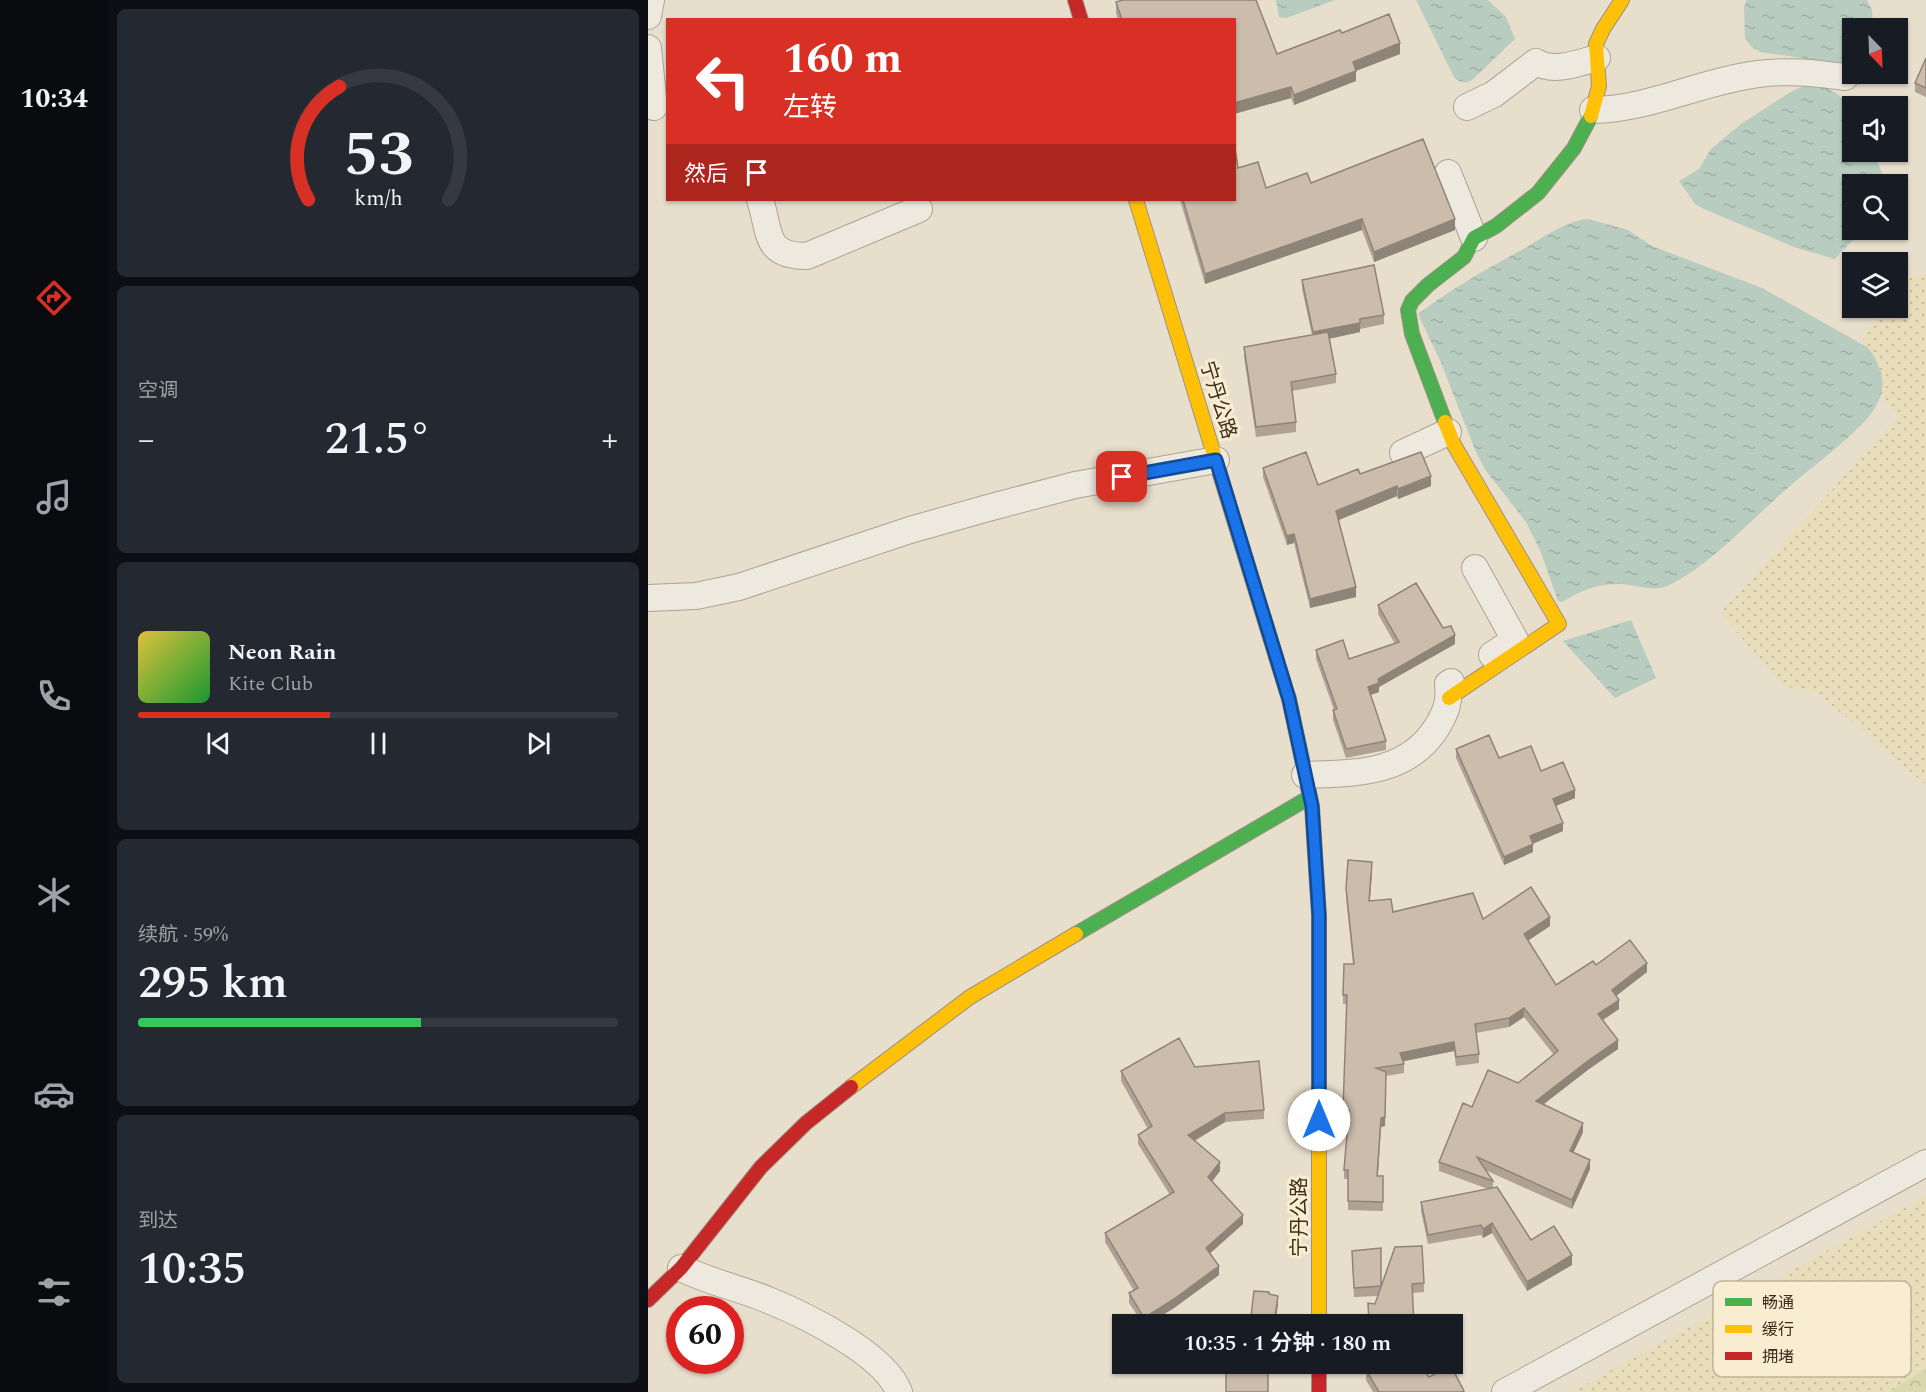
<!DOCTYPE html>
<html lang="zh">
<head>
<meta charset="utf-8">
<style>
	:root { --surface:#171b24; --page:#242831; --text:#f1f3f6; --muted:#9ea1a6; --line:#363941; --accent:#d93025 }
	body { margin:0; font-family:Spectral,"Noto Sans SC",serif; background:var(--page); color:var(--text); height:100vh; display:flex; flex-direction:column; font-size:22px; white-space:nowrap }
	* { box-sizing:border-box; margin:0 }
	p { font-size:20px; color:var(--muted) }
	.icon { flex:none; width:33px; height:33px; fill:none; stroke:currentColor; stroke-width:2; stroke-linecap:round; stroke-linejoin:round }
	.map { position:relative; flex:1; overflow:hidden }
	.drawer { display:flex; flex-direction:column; gap:9px; padding:9px; background:#0d0f14; width:540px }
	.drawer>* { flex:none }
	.guide { position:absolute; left:18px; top:18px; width:570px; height:183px; border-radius:0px; box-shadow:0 2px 4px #0004; background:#d93025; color:#fff; overflow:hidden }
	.needle { width:39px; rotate:157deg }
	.buttons { position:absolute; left:1194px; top:18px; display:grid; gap:12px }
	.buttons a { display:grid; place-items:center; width:66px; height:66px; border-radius:0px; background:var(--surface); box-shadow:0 2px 4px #0004; font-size:30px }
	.speed { position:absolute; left:18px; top:1296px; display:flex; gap:12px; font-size:30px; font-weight:700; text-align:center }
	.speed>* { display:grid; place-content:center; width:78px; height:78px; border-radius:50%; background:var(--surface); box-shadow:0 2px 4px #0004; line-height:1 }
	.speed .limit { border:9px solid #d22; background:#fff; color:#111 }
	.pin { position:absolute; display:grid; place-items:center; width:51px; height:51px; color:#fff; margin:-26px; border-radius:12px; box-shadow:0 3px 9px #0006 }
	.me { position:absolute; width:66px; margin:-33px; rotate:0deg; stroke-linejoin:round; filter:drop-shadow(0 0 4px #0008) }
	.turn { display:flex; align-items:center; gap:21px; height:126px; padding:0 18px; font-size:27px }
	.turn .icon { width:78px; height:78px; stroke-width:2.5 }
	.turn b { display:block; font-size:42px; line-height:51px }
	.then { display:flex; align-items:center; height:57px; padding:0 18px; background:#0003; gap:12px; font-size:22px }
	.big { font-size:45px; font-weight:600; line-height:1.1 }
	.drawer .tile { flex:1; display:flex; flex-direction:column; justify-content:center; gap:9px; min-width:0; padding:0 21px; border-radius:9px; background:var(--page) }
	.drawer .dial { align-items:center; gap:0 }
	.dial svg { height:156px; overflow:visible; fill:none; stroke:var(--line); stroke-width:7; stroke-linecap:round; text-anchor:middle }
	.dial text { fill:var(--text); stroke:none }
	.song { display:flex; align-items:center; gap:18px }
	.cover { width:72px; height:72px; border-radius:9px; background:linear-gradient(135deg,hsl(50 70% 55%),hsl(130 70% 35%)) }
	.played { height:6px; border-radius:3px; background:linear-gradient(90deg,var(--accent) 40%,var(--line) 40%) }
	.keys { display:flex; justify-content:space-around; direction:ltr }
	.heat { display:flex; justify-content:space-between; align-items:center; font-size:33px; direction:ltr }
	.charge { height:9px; border-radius:4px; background:linear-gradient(90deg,#34c759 59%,var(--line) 0) }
	.trip { position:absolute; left:464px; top:1314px; width:351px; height:60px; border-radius:0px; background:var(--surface); box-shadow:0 2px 4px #0004; font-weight:600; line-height:60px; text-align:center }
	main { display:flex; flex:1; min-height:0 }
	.tab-bar { display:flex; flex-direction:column; width:108px; justify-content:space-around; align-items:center; background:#090b0e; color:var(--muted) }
	.tab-bar .icon { width:42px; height:42px }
	.tab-bar .active { color:var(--accent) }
	.tab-bar b { font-size:27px; color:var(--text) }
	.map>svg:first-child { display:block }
</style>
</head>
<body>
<main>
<nav class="tab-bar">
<b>10:34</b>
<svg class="icon active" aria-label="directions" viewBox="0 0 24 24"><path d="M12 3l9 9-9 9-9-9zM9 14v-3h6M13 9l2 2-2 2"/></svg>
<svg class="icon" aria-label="music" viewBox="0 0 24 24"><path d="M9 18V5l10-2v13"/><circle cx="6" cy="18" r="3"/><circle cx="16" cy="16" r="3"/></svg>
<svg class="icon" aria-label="phone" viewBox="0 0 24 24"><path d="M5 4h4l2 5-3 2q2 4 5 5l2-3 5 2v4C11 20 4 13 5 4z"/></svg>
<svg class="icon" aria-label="climate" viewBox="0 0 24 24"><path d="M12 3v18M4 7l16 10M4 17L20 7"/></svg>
<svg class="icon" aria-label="car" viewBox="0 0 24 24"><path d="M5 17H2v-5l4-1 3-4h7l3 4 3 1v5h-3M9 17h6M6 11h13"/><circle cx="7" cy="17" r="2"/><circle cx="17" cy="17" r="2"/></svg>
<svg class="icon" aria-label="filters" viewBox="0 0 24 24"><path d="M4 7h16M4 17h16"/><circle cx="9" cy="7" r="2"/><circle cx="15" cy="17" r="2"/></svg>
</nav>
<section class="drawer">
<div class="tile dial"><svg viewBox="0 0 100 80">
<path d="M14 69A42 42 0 1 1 86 69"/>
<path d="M14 69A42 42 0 0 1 30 11" stroke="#d93025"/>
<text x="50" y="56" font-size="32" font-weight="700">53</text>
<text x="50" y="72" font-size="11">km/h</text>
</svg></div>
<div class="tile"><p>空调</p>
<div class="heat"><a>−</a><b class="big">21.5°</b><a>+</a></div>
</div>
<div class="tile">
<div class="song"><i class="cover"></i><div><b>Neon Rain</b><p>Kite Club</p></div></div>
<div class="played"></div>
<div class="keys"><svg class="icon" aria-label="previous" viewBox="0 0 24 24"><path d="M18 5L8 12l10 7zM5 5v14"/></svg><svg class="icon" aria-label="pause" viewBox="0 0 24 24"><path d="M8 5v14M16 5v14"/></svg><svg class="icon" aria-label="next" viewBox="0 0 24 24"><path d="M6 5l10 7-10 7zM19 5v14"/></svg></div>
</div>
<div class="tile"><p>续航 · 59%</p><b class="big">295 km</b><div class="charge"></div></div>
<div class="tile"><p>到达</p><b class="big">10:35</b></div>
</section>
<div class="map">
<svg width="1278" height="1392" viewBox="0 0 1278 1392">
	<defs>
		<pattern id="farmland-dots" width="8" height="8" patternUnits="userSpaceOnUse" patternTransform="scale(1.5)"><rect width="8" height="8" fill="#e9debb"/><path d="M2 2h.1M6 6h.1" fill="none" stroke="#c9bfa0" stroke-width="1.8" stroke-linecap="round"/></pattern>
		<pattern id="forest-crowns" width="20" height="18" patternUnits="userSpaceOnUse" patternTransform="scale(1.5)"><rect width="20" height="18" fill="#d9d7ad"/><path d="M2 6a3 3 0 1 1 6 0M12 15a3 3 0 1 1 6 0" fill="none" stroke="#bbb994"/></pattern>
		<pattern id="water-ripples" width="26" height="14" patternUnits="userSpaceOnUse" patternTransform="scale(1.5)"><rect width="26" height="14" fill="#b8ccbf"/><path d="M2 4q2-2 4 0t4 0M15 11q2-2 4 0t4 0" fill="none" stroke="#9fafa4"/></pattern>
	</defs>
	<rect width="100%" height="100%" fill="#e8decc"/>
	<path fill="url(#farmland-dots)" d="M1278,274V785L1168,692L1135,686L1072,613L1250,417L1233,395V374L1219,347L1213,343L1235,308H1250V285L1253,278Z
		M1278,1196V1368L1241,1392H924Z"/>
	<path fill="url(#forest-crowns)" d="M1278,1368V1392H1241Z"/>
	<path fill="url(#water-ripples)" d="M628,0H687L638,18L631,17Z
		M768,0H840L858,17L867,39L824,80C816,84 812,83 806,77Z
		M1099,0H1219L1224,10L1225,28H1204V64H1192L1113,52L1105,48L1097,39L1096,7Z
		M1157,85C1177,85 1192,92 1204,109V152H1226L1238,184H1204V230H1214L1187,259L1146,247L1056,209L1047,204L1031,181L1051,169L1063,149L1093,124L1141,93Z
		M940,219L980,230L1004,246L1114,288L1219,347C1230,359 1239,380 1232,397C1228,408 1220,419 1211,427C1189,449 1159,471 1135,492C1101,522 1059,568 1019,586C1006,592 987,585 974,584C951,583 933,590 914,602L910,601L892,550L878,522L838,471L827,450L794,365L770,314C803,289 840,268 877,248C896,237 918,221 940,219Z
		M983,620L1008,678L967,698L915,641Z"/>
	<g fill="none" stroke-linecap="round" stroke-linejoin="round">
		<g stroke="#ada396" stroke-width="28">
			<path id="street" d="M0,16L3,0
				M0,48L6,107
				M819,107L846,94L888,62C906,73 930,63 949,58
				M945,110C1002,109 1054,81 1110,74C1142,70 1166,73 1197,77
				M800,173L826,238
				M112,200C123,232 115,256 159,256L271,209
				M755,453L800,432
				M827,568L867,640L844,655
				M0,598L48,596L91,587L262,530L340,508L427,485L568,460
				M657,775C707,773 759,775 789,727C798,712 802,702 800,684L803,682
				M33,1268C61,1282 92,1288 120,1300C157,1315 237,1354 251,1392
				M857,1392L1278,1163"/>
		</g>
		<g stroke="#9d9285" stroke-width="16">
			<path id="fast" d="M797,422L764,334L760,310L764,301L780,285L816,257L826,238L848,226L890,193L926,148L943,116
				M628,657L641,699L664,806L671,915V978
				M428,934L662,797"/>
		</g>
		<g stroke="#9d9285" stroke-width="16">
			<path id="slow" d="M943,116L951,86L948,44L955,29L974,0
				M488,200L628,657
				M797,422L806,445L911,624L801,698
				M671,978V1324
				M203,1087L322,997L428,934"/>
		</g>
		<g stroke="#9d9285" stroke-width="16">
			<path id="jam" d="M427,0L433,20
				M0,1300L33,1268L113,1167L158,1123L203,1087
				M671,1364V1392"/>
		</g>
		<use href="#street" stroke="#eee9df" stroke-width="26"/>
		<use href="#fast" stroke="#4caf50" stroke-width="14"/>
		<use href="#slow" stroke="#ffc107" stroke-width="14"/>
		<use href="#jam" stroke="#c62828" stroke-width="14"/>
	</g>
	<path fill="#afa294" d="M475,0H608L629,54L692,30L694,33L741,14L752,43V54L708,71V81L646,105L643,98L586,114V20H470L468,13V2Z
		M1278,58V97L1267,92V83Z
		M590,168L618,188L663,183L807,230L726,262L714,230L557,284L532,200H586Z
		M654,280L736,315V324L712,329V332L681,339L688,374V383L644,391L648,422V432L608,437L596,357V347L664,335L654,289Z
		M615,468L670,485L712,474L783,486L750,499L749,496L691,520L708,597L662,608L646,543L639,545L615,477Z
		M730,605L795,628L807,644L731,687V692L722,695L738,741V750L698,758L685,720V710H686L668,659V650L701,659L747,644L730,614Z
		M808,749L851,758L893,771L927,798L908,806L915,831L885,843V852L856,865L808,758Z
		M724,871L722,901L745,912L835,919L902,926L880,941L908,985L948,965L999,972L968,996L971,1009L955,1020L970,1049L941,1069L896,1104L935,1132L925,1153L942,1169L924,1209L837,1170L845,1181V1188L883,1240L924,1265L879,1291L844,1233L835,1238L833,1235L780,1244L773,1211V1202L840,1189L791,1171V1162L824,1107L870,1083L906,1055L876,1017L861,1027L828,1033L831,1054V1063L808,1066L806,1051L755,1061L756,1064V1073L738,1076L737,1126L733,1127L730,1176H735V1211L700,1210V1179H696V1170L700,1119H695L699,1004H695V995L705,964L698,897V888Z
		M547,1067L616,1110V1119L577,1122L547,1141L572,1171L564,1182L595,1224L562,1253L571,1275L526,1308L500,1324H495L481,1303V1293L486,1291L457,1242V1233L522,1195L490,1144V1135L500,1129L473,1081V1071Z
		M747,1247L776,1283V1292L765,1293L727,1304L730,1296L706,1297L704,1251L733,1248V1288Z
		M621,1294L630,1305L627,1324H602Z
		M722,1368L781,1377L816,1392H725L718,1380V1370Z"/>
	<path fill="#8f8478" d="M752,43V54L705,72L708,71V81L646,105V95L705,62Z
		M643,87V98L586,114V103Z
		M714,219V230L557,284V274Z
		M807,219V230L726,262V252Z
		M712,323V332L665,342V332Z
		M783,476V486L750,499V489Z
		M749,486V496L688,521V511Z
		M646,534V543L639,545V536Z
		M708,587V597L662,608V599Z
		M807,635V644L731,687V692L720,696V687L730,679Z
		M927,790V798L905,807V799Z
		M915,823V831L882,845V836Z
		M885,844V852L856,865V857Z
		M724,862V871L721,910V901Z
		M902,917V926L876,943V934Z
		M999,963V972L964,999V990Z
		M971,1000V1009L950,1023V1014Z
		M876,1008V1017L861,1027V1018Z
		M970,1040V1049L941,1069L888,1110V1101L941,1060Z
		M806,1042V1051L752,1062V1053Z
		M738,1072L737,1126L733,1127L729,1185V1176Z
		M577,1113V1122L540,1144V1135Z
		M935,1123V1132L922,1160V1151Z
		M942,1160V1169L924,1209V1200Z
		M572,1162V1171L560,1186V1177Z
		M595,1215V1224L558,1257V1248Z
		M844,1223V1233L835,1238V1229Z
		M924,1255V1265L879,1291V1282Z
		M571,1266V1275L526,1308L500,1324H496V1318Z
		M630,1296V1305L627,1324H626Z"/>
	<path fill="#ccbcac" stroke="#8f8478" stroke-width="1.5" d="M475,0H608L629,54L692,30L694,33L741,14L752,43L705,62L708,71L646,95L643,87L586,103V20H474L468,2Z
		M1278,58V88L1267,83Z
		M775,139L807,219L726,252L714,219L557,274L535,200H586V142L590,168L610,162L618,188L659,173L663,183Z
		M726,265L736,315L712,319V323L665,332L654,280Z
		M680,332L688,374L643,382L648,422L608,427L596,347Z
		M658,452L670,485L710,469L712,474L773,452L783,476L750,489L749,486L688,511L708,587L662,599L646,534L639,536L615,468Z
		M768,583L795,628L803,626L807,635L730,679L731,683L720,687L738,741L698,749L685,710L689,709L668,650L695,640L701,659L751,642L730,605Z
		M841,735L851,758L883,746L893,771L915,762L927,790L905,799L915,823L882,836L885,844L856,857L808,749Z
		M700,860L724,862L721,901L743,899L745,912L825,893L835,919L883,887L902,917L876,934L908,985L945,961L948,965L982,940L999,963L964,990L971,1000L950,1014L970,1040L941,1060L888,1101L935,1123L922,1151L942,1160L924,1200L829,1157L845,1181L791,1162L815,1103L824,1107L840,1070L870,1083L910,1051L876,1008L861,1018L827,1024L831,1054L808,1057L806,1042L752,1053L756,1064L728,1068L738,1072L737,1117L733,1118L729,1176H735V1202L700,1201V1170H696L701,1110H695L699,995H695L696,964H706L698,888Z
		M531,1038L547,1067L611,1061L616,1110L577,1113L540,1135L572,1162L560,1177L595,1215L558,1248L571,1266L526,1299L496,1318L481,1293L490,1288L457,1233L526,1192L490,1135L504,1126L473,1071Z
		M849,1187L883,1240L906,1226L924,1255L879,1282L844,1223L835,1229L833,1225L780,1235L773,1202Z
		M774,1246L776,1283L764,1284L766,1324H721L720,1303L727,1304L747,1247Z
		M733,1248V1286L706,1288L704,1251Z
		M606,1291L621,1292V1294L630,1296L626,1322L620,1321V1324H602Z
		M578,1364H620V1392H578Z
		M722,1364H772L781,1377L803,1366L816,1391L814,1392H731L718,1370L723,1367Z"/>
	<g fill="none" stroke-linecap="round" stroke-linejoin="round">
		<g stroke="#114b97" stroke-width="15">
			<path id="route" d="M474,477L568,460L641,699L664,806L671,915V1120"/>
		</g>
		<use href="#route" stroke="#1a73e8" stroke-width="10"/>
	</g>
	<g text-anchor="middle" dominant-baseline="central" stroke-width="6" stroke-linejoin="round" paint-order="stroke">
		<g font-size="20" fill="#3d2b1c" stroke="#f9edd1">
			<text transform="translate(570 400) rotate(73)">宁丹公路</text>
			<text transform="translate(652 1217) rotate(-90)">宁丹公路</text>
		</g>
	</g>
	<rect x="1065" y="1281" width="198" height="96" rx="9" fill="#f9edd1" stroke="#c1b39b" stroke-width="1.5"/>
	<rect x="1077" y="1298" width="27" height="8" fill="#4caf50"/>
	<rect x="1077" y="1325" width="27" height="8" fill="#ffc107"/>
	<rect x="1077" y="1352" width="27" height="8" fill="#c62828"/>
	<g font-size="16" fill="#3d2b1c">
		<text x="1114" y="1308">畅通</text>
		<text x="1114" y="1335">缓行</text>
		<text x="1114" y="1362">拥堵</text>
	</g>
</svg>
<div class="buttons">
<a><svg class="needle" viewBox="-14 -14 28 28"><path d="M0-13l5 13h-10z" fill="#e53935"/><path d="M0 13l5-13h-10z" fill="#9ea1a6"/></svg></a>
<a><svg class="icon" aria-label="sound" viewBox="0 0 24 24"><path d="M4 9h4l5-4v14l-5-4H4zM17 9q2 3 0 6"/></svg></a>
<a><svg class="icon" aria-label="search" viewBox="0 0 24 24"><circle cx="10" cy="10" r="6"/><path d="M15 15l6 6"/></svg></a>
<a><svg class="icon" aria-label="layers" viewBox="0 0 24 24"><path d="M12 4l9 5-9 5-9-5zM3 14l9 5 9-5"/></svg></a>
</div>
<div class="speed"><div class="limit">60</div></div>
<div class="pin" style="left:474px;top:477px;background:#d93025"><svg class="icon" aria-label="arrive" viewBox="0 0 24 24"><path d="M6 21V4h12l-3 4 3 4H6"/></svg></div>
<svg class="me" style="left:671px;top:1120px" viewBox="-20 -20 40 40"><circle r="19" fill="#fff"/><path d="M0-13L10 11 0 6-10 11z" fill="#1a73e8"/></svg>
<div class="trip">10:35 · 1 分钟 · 180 m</div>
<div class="guide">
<div class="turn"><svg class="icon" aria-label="left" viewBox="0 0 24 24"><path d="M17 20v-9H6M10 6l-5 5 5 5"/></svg><div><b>160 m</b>左转</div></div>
<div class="then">然后<svg class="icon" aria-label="arrive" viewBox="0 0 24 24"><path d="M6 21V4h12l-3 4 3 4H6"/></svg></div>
</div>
</div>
</main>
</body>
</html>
